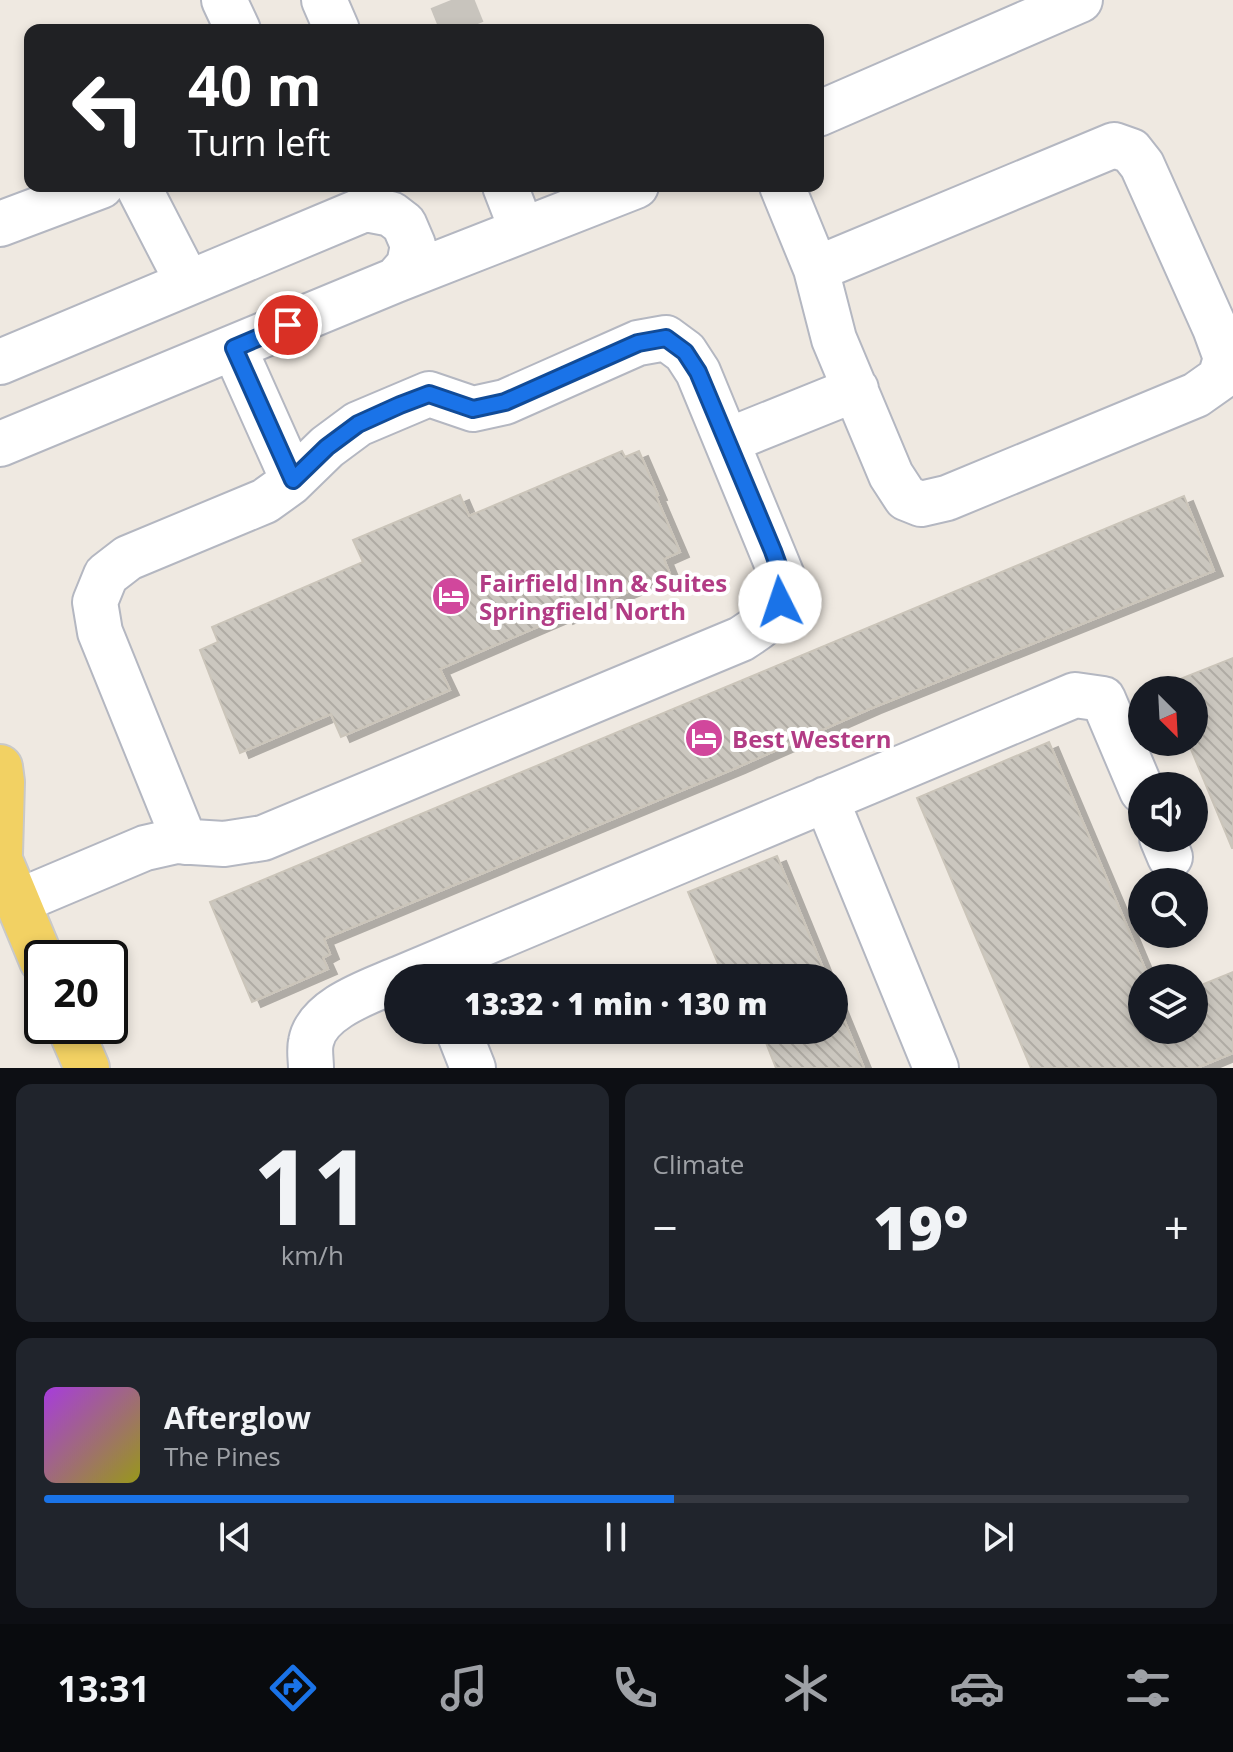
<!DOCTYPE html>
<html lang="en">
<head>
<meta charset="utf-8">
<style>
	:root { --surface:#171b24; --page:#20242c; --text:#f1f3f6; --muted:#9ea1a6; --line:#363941; --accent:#1a73e8 }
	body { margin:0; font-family:"Open Sans",sans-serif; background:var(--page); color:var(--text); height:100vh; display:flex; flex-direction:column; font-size:30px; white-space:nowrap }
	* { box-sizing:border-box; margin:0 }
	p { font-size:26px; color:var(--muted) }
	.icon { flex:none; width:44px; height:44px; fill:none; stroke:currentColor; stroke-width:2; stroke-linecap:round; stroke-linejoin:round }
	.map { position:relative; height:1068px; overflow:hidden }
	.sheet { display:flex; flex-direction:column; gap:16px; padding:16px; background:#0d0f14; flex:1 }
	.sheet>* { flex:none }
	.banner { position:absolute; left:24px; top:24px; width:800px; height:168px; border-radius:16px; box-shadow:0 4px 12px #0003; background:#202124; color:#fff; overflow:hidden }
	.needle { width:52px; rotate:156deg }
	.tools { position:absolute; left:1128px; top:676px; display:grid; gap:16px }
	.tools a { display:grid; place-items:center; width:80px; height:80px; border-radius:50%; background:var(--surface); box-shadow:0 4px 12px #0003; font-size:40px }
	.speed { position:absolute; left:24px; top:940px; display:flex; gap:16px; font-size:40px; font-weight:700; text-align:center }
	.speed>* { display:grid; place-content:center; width:104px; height:104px; border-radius:50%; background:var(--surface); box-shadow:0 4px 12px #0003; line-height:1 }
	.speed .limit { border:4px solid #111; border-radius:12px; background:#fff; color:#111 }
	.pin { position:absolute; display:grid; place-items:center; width:68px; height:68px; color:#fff; margin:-34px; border:4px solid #fff; border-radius:50%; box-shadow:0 2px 8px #0007 }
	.me { position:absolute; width:88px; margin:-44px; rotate:356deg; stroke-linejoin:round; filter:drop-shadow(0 0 6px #0008) }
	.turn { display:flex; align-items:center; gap:28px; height:168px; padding:0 32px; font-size:36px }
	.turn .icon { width:104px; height:104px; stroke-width:2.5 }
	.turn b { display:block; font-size:56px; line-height:68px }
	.big { font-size:60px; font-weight:800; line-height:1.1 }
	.sheet .card { flex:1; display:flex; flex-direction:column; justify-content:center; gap:12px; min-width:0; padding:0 28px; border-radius:16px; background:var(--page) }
	.sheet .dial { align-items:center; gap:0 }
	.dial b { font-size:104px; line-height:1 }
	.song { display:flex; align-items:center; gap:24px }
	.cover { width:96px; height:96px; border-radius:12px; background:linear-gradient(135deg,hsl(280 70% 55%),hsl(60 70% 35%)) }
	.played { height:8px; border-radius:4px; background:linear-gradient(90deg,var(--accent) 55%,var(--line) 55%) }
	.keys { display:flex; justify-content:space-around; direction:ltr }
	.heat { display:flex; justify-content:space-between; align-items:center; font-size:44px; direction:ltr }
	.sheet .tiles { flex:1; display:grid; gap:16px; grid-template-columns:1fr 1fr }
	.card:last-child { grid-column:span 2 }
	.trip { position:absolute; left:384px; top:964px; width:464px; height:80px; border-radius:40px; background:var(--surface); box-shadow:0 4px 12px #0003; font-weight:800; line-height:80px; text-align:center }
	.dock { display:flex; height:128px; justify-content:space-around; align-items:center; background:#090b0e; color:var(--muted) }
	.dock .icon { width:56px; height:56px }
	.dock .selected { color:var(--accent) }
	.dock b { font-size:36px; color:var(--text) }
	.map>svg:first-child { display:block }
</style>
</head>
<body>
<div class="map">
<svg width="1233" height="1068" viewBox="0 0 1233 1068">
	<defs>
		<pattern id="building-back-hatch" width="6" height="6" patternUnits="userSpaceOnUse" patternTransform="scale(2)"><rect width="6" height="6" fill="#cbc7bf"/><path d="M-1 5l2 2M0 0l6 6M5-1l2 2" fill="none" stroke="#afaba4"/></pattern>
		<filter id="shadow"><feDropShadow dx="9" dy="5" stdDeviation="0" flood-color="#0004"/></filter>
	</defs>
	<rect width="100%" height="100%" fill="#efe9e1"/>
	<path fill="url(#building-back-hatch)" stroke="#cbc5ba" stroke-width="2" filter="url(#shadow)" d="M622,451L625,457L639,451L658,495L656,496L680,552L664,559L670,574L564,619L563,616L440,669L450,690L341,737L331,714L240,753L200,650L218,642L212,627L363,562L353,540L460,495L469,516Z
		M1184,496L1214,571L872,708L736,768L324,939L330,954L323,958L328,969L252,1002L210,902Z
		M1233,658V848H1232L1188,742H1194V690H1167L1165,685Z
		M1049,742L1149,978H1142V1030H1194V988L1233,972V1053L1197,1068H1031L917,798Z
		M777,856L827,978H724L688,892Z
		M834,995L864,1068H776L761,1030H834Z"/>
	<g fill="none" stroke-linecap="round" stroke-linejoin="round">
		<path stroke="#c8c4bd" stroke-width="44" stroke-dasharray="44 22" stroke-linecap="butt" d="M451,0L463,30"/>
		<g stroke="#b4b7c1" stroke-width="48">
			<path id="minor" d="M224,0L238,30
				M324,0L337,30
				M818,114L1080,0
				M138,186L188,283
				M505,186L522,230
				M782,186L816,269L834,339L891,475L906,498L921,504L947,498L1196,395L1220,378L1226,358L1215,328L1142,165L1131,151L1114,145L816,269
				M0,224L101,186
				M234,348L293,480
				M0,362L365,209L391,214L404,224L413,245L409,265L396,280
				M727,441L856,389
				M0,444L396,280L636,186
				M826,799L936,1068
				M1162,838L1170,857
				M17,902L145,848L176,841L224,844L263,838L741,639C772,619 779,613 782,576L698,372L685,352L666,338L638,343L505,402L473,409L429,394L358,424L327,447L290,483L265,501L128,558L106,575L95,602L100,632L185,842
				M401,978L1075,695L1103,699L1142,791
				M458,1030L473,1068
				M311,1068C311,1060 309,1050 311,1042C317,1008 371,991 398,979"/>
		</g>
		<g stroke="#c9c9c9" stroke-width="48">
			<path id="major" d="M0,767L2,782L0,854
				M0,860L42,961
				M69,1026L87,1068"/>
		</g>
		<use href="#minor" stroke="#fff" stroke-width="44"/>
		<use href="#major" stroke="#f2d163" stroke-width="44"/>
	</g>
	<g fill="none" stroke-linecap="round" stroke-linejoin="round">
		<g stroke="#114b97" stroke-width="20">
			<path id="route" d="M288,325L234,348L293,480L327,447L358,424L400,405L429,394L473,409L505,402L638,343L666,338L685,352L698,372L773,551L782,576L780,602"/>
		</g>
		<use href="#route" stroke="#1a73e8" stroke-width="14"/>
	</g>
	<defs>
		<g id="hotel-disc" transform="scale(2)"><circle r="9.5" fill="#d1479c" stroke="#fff"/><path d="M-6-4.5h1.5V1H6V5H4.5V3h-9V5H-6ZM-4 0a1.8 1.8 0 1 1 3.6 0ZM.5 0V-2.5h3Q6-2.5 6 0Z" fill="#fff"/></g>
	</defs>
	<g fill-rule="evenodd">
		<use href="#hotel-disc" x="451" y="596"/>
		<use href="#hotel-disc" x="704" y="738"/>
	</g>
	<g text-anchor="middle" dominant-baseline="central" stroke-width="8" stroke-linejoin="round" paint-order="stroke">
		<g font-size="24" font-weight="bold" fill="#b23c85" stroke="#fff" text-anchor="start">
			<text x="479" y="582">Fairfield Inn &amp; Suites<tspan x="479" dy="28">Springfield North</tspan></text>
			<text x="732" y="738">Best Western</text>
		</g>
	</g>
</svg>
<div class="tools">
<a><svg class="needle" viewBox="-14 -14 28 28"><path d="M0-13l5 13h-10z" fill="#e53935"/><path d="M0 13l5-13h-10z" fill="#9ea1a6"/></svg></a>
<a><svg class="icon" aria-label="sound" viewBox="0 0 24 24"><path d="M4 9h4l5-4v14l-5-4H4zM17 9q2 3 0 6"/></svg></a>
<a><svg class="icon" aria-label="search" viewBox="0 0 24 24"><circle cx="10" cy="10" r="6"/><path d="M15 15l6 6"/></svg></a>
<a><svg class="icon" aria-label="layers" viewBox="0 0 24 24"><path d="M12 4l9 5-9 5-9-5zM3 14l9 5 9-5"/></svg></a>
</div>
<div class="speed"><div class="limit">20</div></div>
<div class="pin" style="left:288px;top:325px;background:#d93025"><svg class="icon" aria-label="arrive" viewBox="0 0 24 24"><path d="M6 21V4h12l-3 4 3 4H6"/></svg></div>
<svg class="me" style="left:780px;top:602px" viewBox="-20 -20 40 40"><circle r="19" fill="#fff"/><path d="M0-13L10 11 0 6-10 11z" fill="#1a73e8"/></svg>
<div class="trip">13:32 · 1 min · 130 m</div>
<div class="banner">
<div class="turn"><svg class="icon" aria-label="left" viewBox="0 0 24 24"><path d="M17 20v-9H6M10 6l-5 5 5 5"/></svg><div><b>40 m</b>Turn left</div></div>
</div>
</div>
<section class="sheet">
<div class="tiles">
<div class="card dial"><b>11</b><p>km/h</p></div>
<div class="card"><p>Climate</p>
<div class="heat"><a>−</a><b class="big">19°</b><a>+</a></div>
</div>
<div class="card">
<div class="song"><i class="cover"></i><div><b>Afterglow</b><p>The Pines</p></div></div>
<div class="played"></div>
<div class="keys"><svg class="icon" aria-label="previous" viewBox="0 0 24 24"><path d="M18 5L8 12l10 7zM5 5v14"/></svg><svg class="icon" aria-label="pause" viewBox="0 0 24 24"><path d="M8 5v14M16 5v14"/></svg><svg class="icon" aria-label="next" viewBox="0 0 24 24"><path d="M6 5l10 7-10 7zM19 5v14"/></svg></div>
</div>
</div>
</section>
<nav class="dock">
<b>13:31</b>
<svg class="icon selected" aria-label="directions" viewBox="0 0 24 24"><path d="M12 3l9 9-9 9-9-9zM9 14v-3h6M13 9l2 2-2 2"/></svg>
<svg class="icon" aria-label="music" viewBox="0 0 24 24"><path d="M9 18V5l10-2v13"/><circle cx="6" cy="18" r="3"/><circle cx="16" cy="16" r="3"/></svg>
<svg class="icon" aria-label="phone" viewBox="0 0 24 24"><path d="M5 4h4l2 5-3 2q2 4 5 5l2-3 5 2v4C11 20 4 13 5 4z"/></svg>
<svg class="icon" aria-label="climate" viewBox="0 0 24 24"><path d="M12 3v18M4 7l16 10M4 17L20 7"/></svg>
<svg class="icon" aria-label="car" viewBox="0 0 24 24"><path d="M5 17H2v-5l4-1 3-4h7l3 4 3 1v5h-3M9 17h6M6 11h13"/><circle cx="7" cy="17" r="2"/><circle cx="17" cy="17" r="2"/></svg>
<svg class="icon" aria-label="filters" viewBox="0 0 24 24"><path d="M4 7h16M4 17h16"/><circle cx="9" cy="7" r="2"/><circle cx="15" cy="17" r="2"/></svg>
</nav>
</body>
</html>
